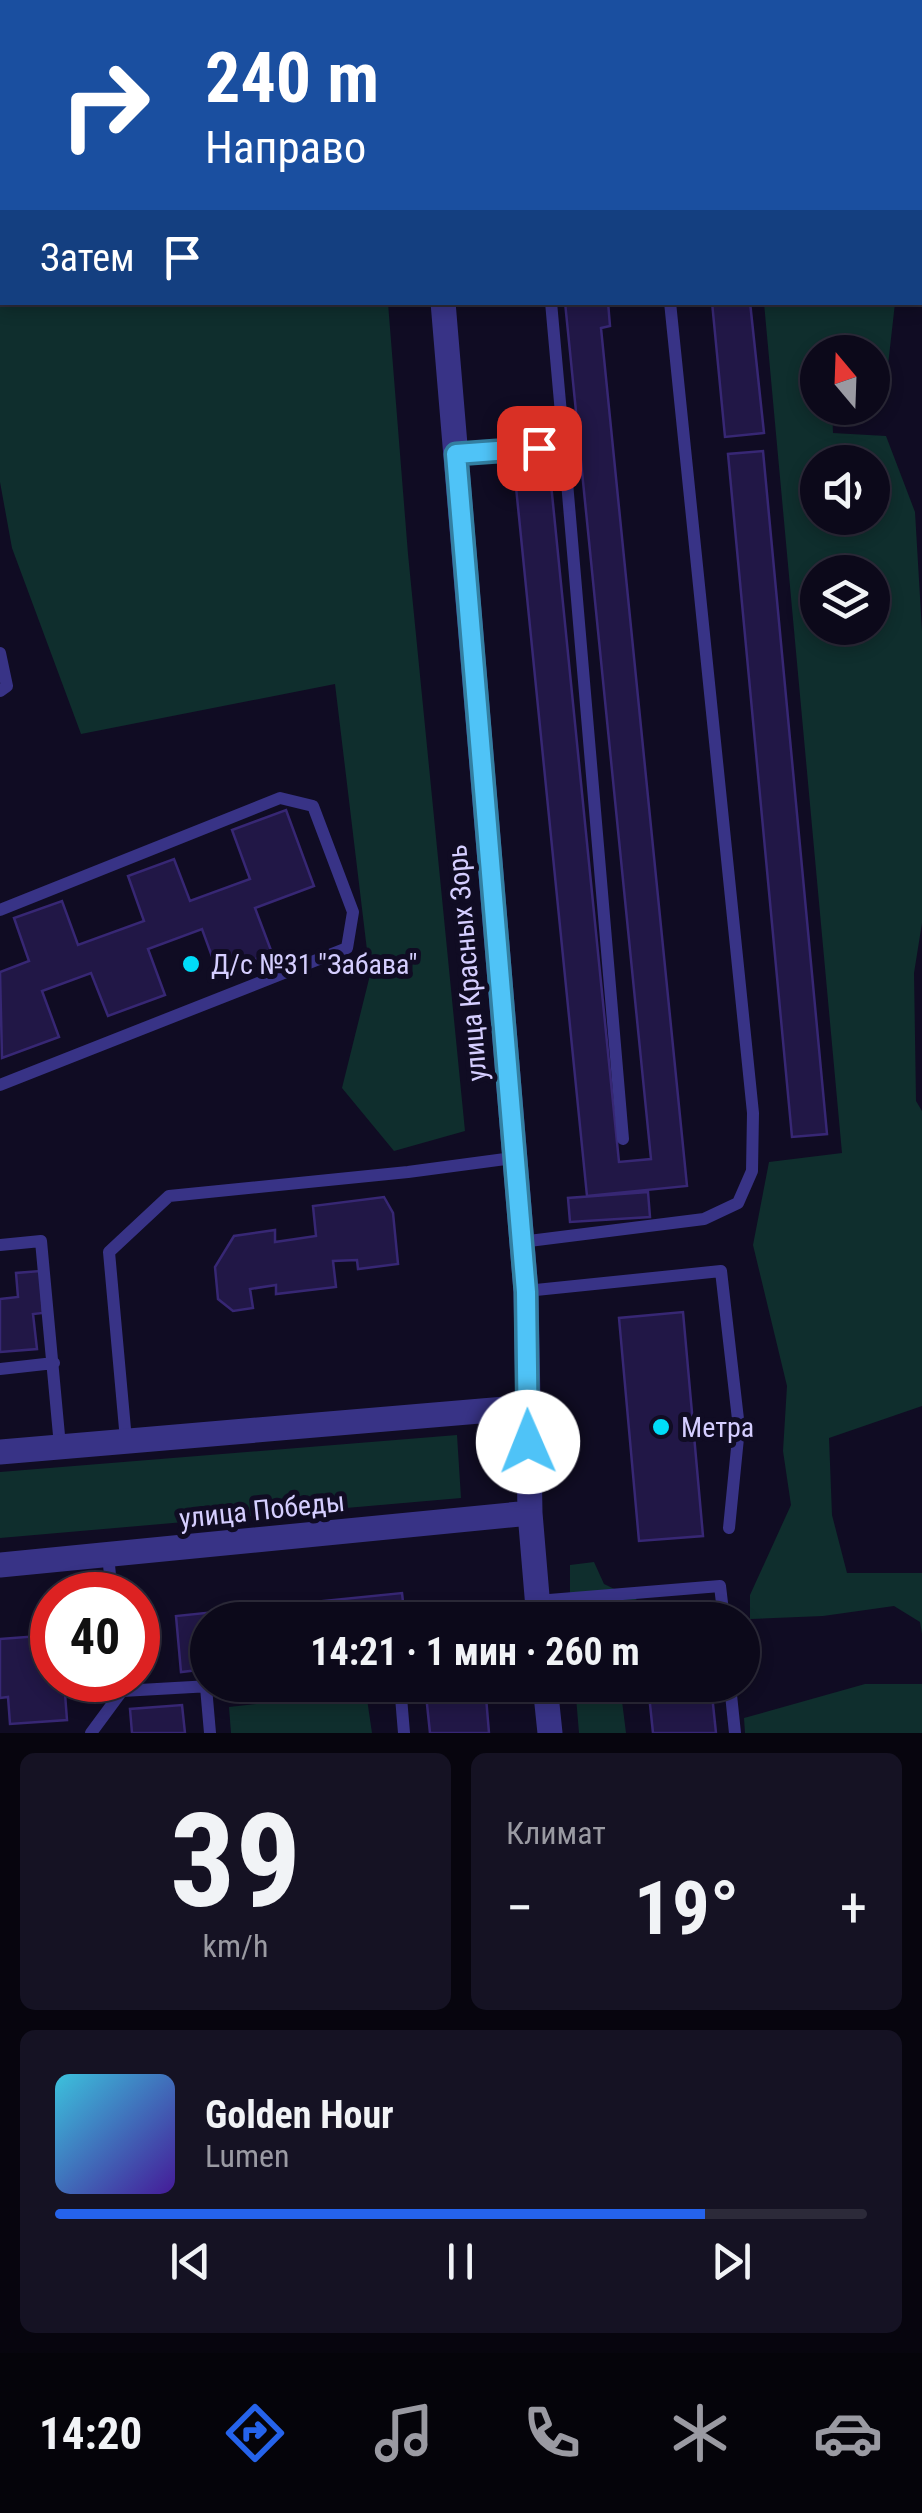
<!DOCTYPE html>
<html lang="ru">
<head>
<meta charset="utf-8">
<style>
	:root { --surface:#0c091a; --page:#151223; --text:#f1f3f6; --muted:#9a9aa2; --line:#2c2a39; --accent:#2563eb }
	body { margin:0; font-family:"Roboto Condensed",sans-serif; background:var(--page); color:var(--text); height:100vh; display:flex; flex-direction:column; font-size:38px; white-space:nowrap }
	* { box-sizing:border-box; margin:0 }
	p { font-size:32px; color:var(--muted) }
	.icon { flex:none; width:55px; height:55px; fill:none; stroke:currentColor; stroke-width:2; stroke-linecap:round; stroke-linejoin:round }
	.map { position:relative; height:1733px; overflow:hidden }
	.side { display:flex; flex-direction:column; gap:20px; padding:20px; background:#07050e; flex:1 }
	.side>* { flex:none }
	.guide { position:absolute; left:0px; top:0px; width:922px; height:305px; box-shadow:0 5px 15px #0003,0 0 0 2px var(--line); background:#1a4fa0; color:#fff; overflow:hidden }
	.needle { width:65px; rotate:341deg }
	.controls { position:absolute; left:800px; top:335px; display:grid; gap:20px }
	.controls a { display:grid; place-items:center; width:90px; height:90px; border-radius:50%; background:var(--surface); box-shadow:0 5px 15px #0003,0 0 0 2px var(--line); font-size:50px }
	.speed { position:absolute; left:30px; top:1572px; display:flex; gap:20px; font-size:50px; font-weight:700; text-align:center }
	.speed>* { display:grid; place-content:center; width:130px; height:130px; border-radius:50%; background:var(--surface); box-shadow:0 5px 15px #0003,0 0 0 2px var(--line); line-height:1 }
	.speed .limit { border:15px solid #d22; background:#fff; color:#111 }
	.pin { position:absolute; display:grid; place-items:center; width:85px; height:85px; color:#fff; margin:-42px; border-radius:20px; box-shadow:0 5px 15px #0006 }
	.me { position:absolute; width:110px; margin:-55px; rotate:359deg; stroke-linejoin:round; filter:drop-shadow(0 0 8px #0008) }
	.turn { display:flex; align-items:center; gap:35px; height:210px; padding:0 40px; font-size:45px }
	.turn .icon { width:130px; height:130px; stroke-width:2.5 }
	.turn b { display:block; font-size:70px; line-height:85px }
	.then { display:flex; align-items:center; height:95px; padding:0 40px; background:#0003; gap:20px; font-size:38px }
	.big { font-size:75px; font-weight:700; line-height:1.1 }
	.side .widget { flex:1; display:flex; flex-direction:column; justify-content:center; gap:15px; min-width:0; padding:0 35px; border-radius:15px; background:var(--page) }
	.side .dial { align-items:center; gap:0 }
	.dial b { font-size:130px; line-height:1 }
	.song { display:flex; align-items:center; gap:30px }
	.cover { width:120px; height:120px; border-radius:15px; background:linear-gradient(135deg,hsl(190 70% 55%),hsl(260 70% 35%)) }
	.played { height:10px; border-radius:5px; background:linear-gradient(90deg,var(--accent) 80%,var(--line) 80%) }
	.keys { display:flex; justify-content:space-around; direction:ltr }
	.heat { display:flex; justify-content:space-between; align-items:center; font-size:55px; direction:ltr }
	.side .tiles { flex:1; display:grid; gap:20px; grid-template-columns:1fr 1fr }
	.widget:last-child { grid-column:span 2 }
	.trip { position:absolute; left:190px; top:1602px; width:570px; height:100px; border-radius:50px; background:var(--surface); box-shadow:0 5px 15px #0003,0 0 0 2px var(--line); font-weight:700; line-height:100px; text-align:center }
	.tabs { display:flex; height:160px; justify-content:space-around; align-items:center; background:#05040a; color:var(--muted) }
	.tabs .icon { width:70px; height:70px }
	.tabs .active { color:var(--accent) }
	.tabs b { font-size:45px; color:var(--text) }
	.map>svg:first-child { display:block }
</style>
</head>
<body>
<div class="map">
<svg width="922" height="1733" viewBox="0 0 922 1733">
	<rect width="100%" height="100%" fill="#100c23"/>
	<path fill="#0f2e2d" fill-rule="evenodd" d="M0,0H365V2H2V302L388,303L408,554L465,1131L394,1151L342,1088L370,975L335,684L81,734L12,548L0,482Z
		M764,303H895L887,374L873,381L872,352H818V408H832L833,433L886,436L915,512L922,631V923L914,973L916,1101L922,1111V1406L829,1438L832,1515L847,1573H922V1634L920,1622L894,1606L823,1616L750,1619V1595L791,1505L783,1451L787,1386L753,1245L769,1162L842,1153ZM872,462V518H818V462ZM872,572V628H818V572Z
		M457,1435L461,1498L0,1538V1472Z
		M594,1562L604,1584L658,1610L662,1620H570V1565Z
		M865,1684H922V1733H745L744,1718Z
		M575,1685H620L626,1733H579Z
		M366,1692L372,1733H231L229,1707Z"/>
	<path fill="#211746" stroke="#372774" stroke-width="2.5" d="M565,302H608L610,326L601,328L687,1186L587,1196L514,467L549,464L619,1162L651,1159Z
		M712,302H750L764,433L725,437Z
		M763,451L827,1134L792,1137L728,454Z
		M286,810L314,886L255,908L272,953L218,973L202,929L148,949L165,995L108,1016L91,973L42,991L59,1037L2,1058L0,972L29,961L14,918L62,901L78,945L144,921L128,876L174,859L190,901L250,879L232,830Z
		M648,1192L650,1217L570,1222L568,1198Z
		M384,1197L393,1213L398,1264L358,1269L357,1260L333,1261L336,1287L276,1294V1285L250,1289L253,1308L233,1311L218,1299L215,1267L234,1236L275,1230V1242L316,1236L313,1206Z
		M40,1271L43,1313L33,1314L37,1349L0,1352V1299L18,1297L16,1273Z
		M683,1312L703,1536L639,1541L619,1318Z
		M402,1593L405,1620H208V1669L181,1672L176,1616Z
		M52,1635V1680H64L67,1720L10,1724L8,1697L0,1698V1639Z
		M425,1685H485L489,1733H430Z
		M648,1685H711L716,1733H653Z
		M182,1705L185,1733H132L130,1709Z"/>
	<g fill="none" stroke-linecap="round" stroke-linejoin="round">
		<path stroke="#383386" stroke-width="12" d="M564,447L623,1139
			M456,455L564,447L551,302
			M0,653L7,686L0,691
			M0,910L280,798L313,806L353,912L347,948L0,1085
			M521,1242L704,1219L738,1203L752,1171L753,1113L670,302
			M0,1245L41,1241L60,1446
			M526,1291L721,1271L739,1428L729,1528
			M0,1369L54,1363
			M126,1440L109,1252L169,1196L408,1172L513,1158
			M108,1555L112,1595
			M537,1601L720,1586L724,1620
			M121,1680L122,1691L228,1685
			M400,1685L404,1733
			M730,1685L735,1733
			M206,1687L210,1733
			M91,1733L122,1691"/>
		<path stroke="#383386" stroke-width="25" d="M417,0V2
			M443,302L526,1291L530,1513L539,1620
			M0,1452L527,1407
			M0,1565L530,1513
			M545,1685L550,1733"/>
	</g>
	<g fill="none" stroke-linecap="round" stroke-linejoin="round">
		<g stroke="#337fa1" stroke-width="25">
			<path id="route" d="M528,1442L526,1292L456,454L539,448"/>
		</g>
		<use href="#route" stroke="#4fc3f7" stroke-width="18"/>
	</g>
	<g fill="#00ddf9" stroke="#100c23" stroke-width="4">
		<circle cx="191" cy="964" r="10"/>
		<circle cx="661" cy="1427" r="10"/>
	</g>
	<g text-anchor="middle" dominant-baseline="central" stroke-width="10" stroke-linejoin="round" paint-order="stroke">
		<g font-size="28" fill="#d5ceff" stroke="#100c23">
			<text transform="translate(467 963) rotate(-95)">улица Красных Зорь</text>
			<text transform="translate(262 1510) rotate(-6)">улица Победы</text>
		</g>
		<g font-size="28" fill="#d5ceff" stroke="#100c23" text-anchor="start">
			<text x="211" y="964">Д/с №31 "Забава"</text>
			<text x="681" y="1427">Метра</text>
		</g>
	</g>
</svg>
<div class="controls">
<a><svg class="needle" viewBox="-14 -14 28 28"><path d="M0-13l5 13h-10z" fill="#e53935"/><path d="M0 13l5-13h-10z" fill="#9a9aa2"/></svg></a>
<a><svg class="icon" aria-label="sound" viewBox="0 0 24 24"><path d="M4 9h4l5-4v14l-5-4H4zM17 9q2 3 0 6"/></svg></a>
<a><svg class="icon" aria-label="layers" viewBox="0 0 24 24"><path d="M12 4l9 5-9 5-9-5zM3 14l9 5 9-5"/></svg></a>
</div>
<div class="speed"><div class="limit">40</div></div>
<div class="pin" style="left:539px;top:448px;background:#d93025"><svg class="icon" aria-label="arrive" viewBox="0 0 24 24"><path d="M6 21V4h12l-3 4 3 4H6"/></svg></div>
<svg class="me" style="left:528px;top:1442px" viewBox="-20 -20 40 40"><circle r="19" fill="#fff"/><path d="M0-13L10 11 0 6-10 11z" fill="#4fc3f7"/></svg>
<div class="trip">14:21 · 1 мин · 260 m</div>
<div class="guide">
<div class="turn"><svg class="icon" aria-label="right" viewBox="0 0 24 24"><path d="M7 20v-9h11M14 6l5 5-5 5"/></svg><div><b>240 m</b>Направо</div></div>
<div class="then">Затем<svg class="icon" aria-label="arrive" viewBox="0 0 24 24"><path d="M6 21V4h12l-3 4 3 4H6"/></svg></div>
</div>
</div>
<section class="side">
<div class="tiles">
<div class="widget dial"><b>39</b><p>km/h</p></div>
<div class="widget"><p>Климат</p>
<div class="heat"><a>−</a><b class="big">19°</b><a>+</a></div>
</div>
<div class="widget">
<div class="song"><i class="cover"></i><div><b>Golden Hour</b><p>Lumen</p></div></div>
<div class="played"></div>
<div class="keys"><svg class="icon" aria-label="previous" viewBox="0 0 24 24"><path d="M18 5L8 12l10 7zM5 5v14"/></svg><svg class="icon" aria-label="pause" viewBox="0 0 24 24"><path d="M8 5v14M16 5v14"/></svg><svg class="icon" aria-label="next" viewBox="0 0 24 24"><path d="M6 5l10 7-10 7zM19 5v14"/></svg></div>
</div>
</div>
</section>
<nav class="tabs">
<b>14:20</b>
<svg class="icon active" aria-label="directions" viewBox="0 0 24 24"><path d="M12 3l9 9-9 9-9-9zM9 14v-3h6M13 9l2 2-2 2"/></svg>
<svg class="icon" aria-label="music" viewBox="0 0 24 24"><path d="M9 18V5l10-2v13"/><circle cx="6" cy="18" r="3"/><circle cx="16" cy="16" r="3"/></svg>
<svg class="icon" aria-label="phone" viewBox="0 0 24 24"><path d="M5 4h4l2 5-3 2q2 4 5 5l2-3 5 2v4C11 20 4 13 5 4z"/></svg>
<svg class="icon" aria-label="climate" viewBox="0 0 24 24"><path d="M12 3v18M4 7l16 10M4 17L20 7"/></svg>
<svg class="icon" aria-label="car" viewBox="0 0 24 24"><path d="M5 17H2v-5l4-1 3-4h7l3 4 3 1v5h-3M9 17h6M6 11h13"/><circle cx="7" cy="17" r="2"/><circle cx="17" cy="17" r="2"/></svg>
</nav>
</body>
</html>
